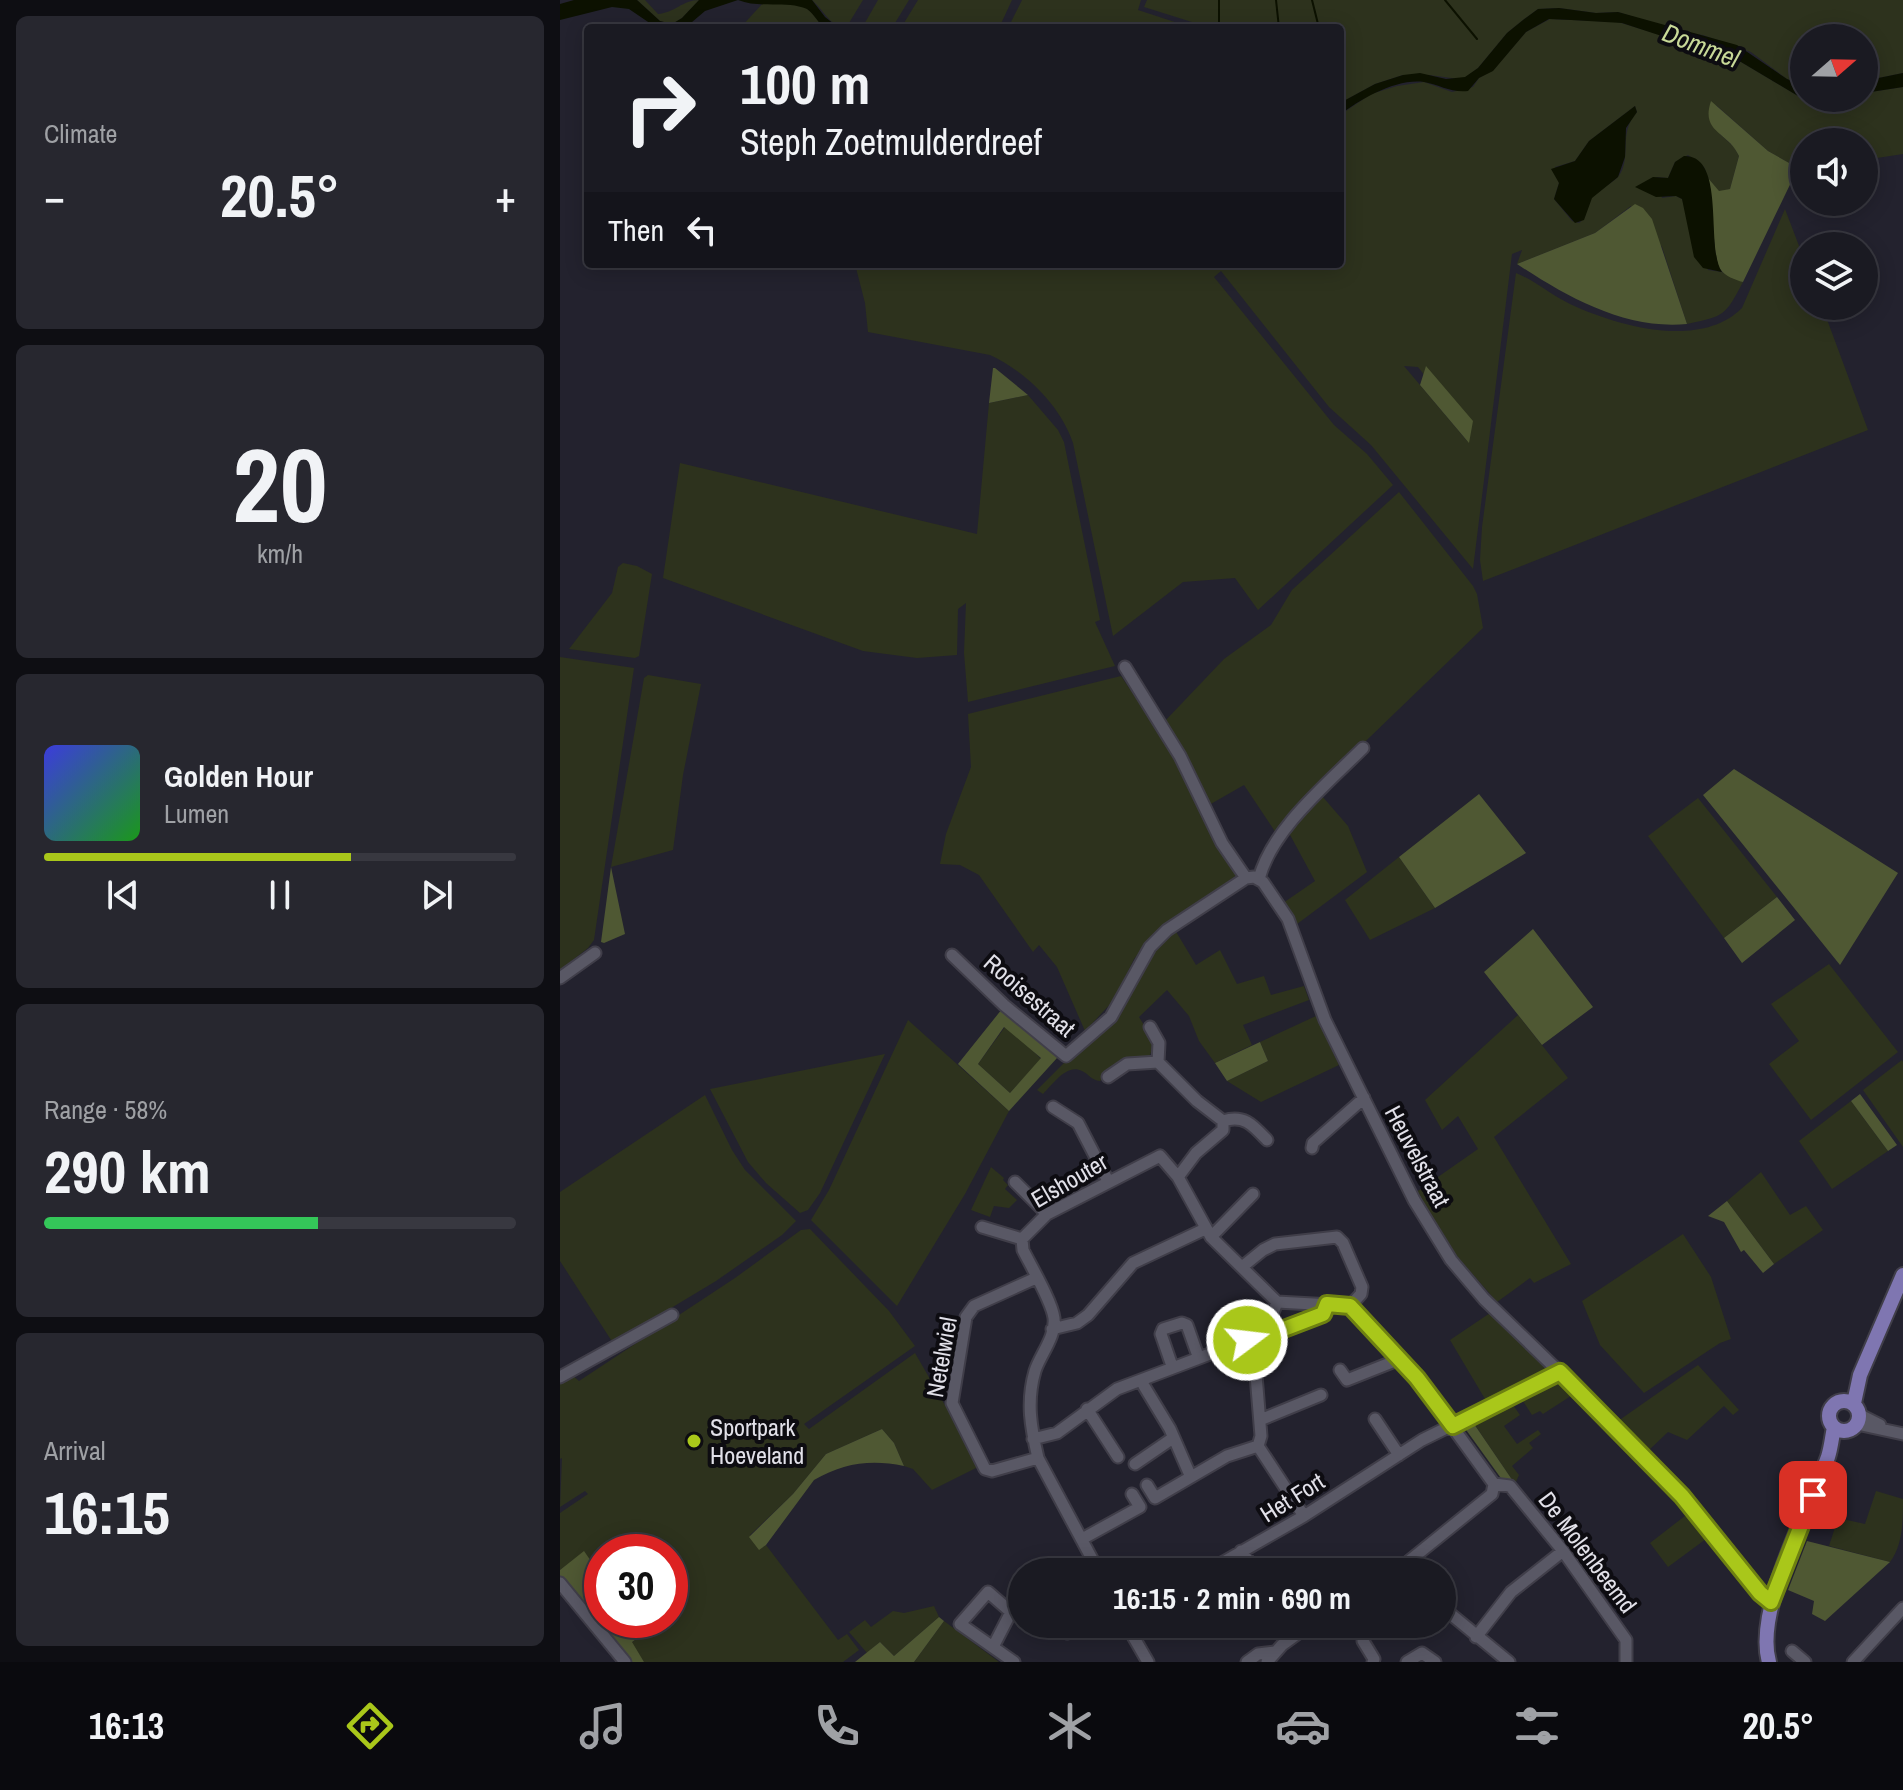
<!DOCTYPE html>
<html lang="en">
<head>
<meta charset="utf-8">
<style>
	:root { --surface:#1a1a22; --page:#27272f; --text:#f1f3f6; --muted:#9fa1a5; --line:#383840; --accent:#a9c71a }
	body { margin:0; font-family:"Archivo Narrow",sans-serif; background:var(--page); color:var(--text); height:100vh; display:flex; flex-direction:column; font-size:30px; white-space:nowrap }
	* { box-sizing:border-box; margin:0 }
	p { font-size:26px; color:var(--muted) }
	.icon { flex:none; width:44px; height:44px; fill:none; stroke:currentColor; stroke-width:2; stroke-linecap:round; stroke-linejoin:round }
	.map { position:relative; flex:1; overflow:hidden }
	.sheet { display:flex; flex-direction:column; gap:16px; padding:16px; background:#0e0e13; width:560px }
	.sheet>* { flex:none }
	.guide { position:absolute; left:24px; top:24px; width:760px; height:244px; border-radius:8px; box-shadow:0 4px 20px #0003,0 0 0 2px var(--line); background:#1a1a22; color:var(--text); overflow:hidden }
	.needle { width:52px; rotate:70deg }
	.controls { position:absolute; left:1230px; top:24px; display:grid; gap:16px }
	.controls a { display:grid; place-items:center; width:88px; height:88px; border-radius:50%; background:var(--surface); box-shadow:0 4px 20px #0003,0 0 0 2px var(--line); font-size:40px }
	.speed { position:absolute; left:24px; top:1534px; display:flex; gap:16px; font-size:40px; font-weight:700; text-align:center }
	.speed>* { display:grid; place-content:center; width:104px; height:104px; border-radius:50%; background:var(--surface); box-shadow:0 4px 20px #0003,0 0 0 2px var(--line); line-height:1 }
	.speed .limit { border:12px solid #d22; background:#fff; color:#111 }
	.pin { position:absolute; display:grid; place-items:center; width:68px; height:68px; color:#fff; margin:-34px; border-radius:16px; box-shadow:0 4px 12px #0006 }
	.me { position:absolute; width:88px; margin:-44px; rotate:75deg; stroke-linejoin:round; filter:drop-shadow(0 0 6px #0008) }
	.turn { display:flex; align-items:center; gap:28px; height:168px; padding:0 24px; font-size:36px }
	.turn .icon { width:104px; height:104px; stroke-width:2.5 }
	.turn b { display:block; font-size:56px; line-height:68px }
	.then { display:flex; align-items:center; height:76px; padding:0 24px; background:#0003; gap:16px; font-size:30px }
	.big { font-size:60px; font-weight:700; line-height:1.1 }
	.sheet .tile { flex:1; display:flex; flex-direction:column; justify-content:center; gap:12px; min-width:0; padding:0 28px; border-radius:12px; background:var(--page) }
	.sheet .dial { align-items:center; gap:0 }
	.dial b { font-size:104px; line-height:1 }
	.song { display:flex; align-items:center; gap:24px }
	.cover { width:96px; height:96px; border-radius:12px; background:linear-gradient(135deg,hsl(240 70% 55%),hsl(120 70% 35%)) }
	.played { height:8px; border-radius:4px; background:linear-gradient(90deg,var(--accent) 65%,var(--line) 65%) }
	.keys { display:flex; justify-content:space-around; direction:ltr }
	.heat { display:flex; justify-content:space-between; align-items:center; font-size:44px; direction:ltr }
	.charge { height:12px; border-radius:6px; background:linear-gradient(90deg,#34c759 58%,var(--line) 0) }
	.trip { position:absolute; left:448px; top:1558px; width:448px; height:80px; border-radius:40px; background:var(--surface); box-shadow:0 4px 20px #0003,0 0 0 2px var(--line); font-weight:700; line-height:80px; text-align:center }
	.dock { display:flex; height:128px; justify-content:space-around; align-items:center; background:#0a0a0e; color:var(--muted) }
	.dock .icon { width:56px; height:56px }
	.dock .selected { color:var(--accent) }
	.dock b { font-size:36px; color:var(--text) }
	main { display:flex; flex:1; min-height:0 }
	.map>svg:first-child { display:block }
</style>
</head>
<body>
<main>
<section class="sheet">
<div class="tile"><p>Climate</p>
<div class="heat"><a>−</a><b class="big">20.5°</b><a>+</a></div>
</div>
<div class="tile dial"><b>20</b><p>km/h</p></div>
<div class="tile">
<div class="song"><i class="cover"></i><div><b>Golden Hour</b><p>Lumen</p></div></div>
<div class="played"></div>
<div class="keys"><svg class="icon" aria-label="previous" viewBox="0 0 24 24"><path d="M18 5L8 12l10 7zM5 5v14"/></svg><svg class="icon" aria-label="pause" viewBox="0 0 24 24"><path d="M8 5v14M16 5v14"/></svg><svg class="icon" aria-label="next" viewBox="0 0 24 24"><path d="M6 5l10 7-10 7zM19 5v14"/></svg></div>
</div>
<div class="tile"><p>Range · 58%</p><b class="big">290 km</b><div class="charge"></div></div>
<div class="tile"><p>Arrival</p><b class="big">16:15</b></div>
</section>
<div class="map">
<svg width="1343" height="1662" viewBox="0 0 1343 1662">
	<rect width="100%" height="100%" fill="#23222e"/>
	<path fill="#2d321d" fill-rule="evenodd" d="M77,0H85L98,14C114,13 123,0 139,0L122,18L112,24L100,21Z
		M252,0H303L289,23L297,28C268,28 271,18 252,0Z
		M318,0H349L332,28H324L327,22L314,25L315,28H302Z
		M358,0H452L439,28H422L411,22H404L398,28H341Z
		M462,0H581L578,10L633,28H571L565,25L563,28H448Z
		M587,0H1343V73L1304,81V38H1244V86L1227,79L1191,52L1143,35L1123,32L1058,12L1036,13L999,8L978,9L963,20L947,33L918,68L906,77L899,79L869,75H843L815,84L780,103V28H651L584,7Z
		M205,1C220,1 239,0 251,12C256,17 259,23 264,28H180Z
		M990,19L1058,22L1130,44L1181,62L1243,99L1259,101L1304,98V93L1343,87V154L1304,160V142H1244V168H1238L1208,151L1156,105L1160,134L1174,147L1179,156L1170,189L1159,192L1148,178L1144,167L1128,155L1115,162L1108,178L1096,177L1102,198L1116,196L1122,199L1148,270L1162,272L1183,282C1165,316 1165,316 1127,324L1102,247L1071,206L1035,233L957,264L962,250L952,254L913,569L811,445L769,407L661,271L654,277L774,425L807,454L833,485L698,610L675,578L623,582L553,636L513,443C500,405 466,372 430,355L308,332L305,303L295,264H780V115L811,94L837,86L864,82L892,92L913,87L919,78L933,70L966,32ZM1075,106L1077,112C1057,134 1073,158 1058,177C1050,186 1035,189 1029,201C1025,210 1028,217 1019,223L1012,221L994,199L999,183L995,167L1015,161L1029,141ZM844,366L858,367L862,372L908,442Z
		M1225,209L1244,259V306H1262L1308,430L923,581L920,560L922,527L956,273C974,280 991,295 1010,304C1057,326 1140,350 1182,308Z
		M468,395L498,430L504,442L540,620L535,622L555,666L408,702L404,653L406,603L398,609L397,655L357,658L303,651L103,578L120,463L417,534L429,403Z
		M839,492L913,586L917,594L923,628L782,764L718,836L684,785L649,805L632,769L604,722L664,659L711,625L732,590Z
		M63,563L77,566L92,574L79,656L75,658L9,649L52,593L58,567Z
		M0,657L74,668L34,940L28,948L0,970Z
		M88,675L141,684L123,775L113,850L51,867L84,678Z
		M561,676L613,752L678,874L590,940L574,959L554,1000L525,1031L497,967L479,945L473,952L419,875L400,865L380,864L386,834L411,767L408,714Z
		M762,796L788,826L807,872L733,927L723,903L755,881L729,833Z
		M1138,798L1217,897L1164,938L1088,836Z
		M839,857L875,908L810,940L785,900Z
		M615,930L636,965L660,950L677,984L704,976L711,995L744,986L749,1000L683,1025L692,1045L655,1063L639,1041L629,1016L607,990L579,1017L595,1043L589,1057L567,1061L540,1081C531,1080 530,1075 522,1071C507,1063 493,1084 483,1094L477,1090L513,1054L547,1027L583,962Z
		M1269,964L1338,1052L1251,1120L1209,1064L1239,1041L1211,1004Z
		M958,1015L1008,1078L934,1137L1011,1264L974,1283L970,1278L937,1302L880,1237L855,1193L918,1149L898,1116L882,1130L865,1100Z
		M756,1016L779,1065L701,1102L667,1081L708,1061L700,1042Z
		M348,1020L449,1111L405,1194L337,1306L251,1220L269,1190Z
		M445,1027L457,1035L481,1059L450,1093L418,1064Z
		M325,1054L260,1193L248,1210L240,1213L206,1183L188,1162L150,1089Z
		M1342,1060L1343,1062V1147L1303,1090Z
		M145,1095L172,1150L185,1170L236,1221L222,1235L156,1281L53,1343L0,1261V1192Z
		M1291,1101L1328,1151L1272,1189L1239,1141Z
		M431,1167L444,1178L443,1180L448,1185L445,1189L457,1200L449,1208L434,1206L430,1217L411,1210Z
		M1201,1172L1230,1215L1246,1206L1263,1230L1214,1264L1167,1201Z
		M250,1229L329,1311L355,1346L244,1424L249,1429L355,1353L420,1466L372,1490L353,1469L344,1466L334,1443L322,1429L266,1454L233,1494L190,1535L200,1549L206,1545L278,1640L287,1634L299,1650L283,1662H84L71,1643L103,1620H110V1552H42V1577L24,1552L0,1570V1513L28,1494L25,1491L0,1507L2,1458L0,1459V1383L12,1375L19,1381L175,1278L241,1230Z
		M1123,1234L1151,1277L1171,1339L1160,1343L1084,1393L1040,1345L1022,1301Z
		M933,1311L992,1369L928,1404L890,1340Z
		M1138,1365L1179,1410L1173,1415L1164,1406L1127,1440L1108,1432L1088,1451L1058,1421Z
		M1001,1379L1014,1394L983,1414L980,1411L972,1415L961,1398L995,1380Z
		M951,1402L960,1415L944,1426L957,1444L978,1430L981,1434L969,1443L973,1448L952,1466L959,1475L955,1484L912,1421Z
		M1316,1491L1343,1499C1343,1521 1343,1545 1330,1562L1269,1546L1278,1518L1305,1524Z
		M1130,1512L1150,1536L1108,1567L1090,1543Z
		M374,1606L379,1617L334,1656L320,1642L307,1653L289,1632L305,1620L311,1627L333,1611L344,1613Z
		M384,1621L439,1662H354Z"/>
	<path fill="#4f5833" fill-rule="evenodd" d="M1151,101L1208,151L1238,168L1183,282C1175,280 1165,276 1160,269C1152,258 1154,198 1148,178L1159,191L1170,189L1179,156C1169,132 1140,133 1151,101Z
		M1075,204L1083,208L1092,219L1127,324C1065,330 1007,297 957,264L1035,233Z
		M866,366L913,421L909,443L860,385Z
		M433,368H435L468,395L429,403Z
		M1174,769L1338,873L1280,965L1143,795Z
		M919,794L966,853L875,908L839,857Z
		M51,867L65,934L44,943L41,942Z
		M1217,897L1235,920L1182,963L1164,938Z
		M973,929L1033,1007L982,1045L924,972Z
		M442,1009L498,1054L497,1058L449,1111L398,1064ZM444,1027L481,1058L450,1093L418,1064Z
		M700,1042L708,1061L667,1081L655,1063Z
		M1300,1094L1337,1145L1328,1151L1291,1101Z
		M1167,1201L1214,1264L1203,1273L1184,1250L1181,1252L1164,1222L1148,1216Z
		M912,1421L955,1484L943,1481L904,1427Z
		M322,1429L334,1443L344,1466C311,1459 283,1463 254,1480L206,1545L199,1550L189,1537L233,1494L266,1454Z
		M1247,1541L1330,1562L1265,1621L1252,1614L1254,1601L1228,1590Z
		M24,1551L42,1577V1620H72L79,1630L93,1620H103L72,1642L84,1662H71L0,1579V1570Z
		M379,1617L384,1621L354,1662H295L320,1642L334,1656Z"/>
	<path fill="#0c1100" d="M14,0H77L100,21L112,24L122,18L139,0H178L145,11L125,28H97L69,9L52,7L0,20V4Z
		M178,0H252L265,17L279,28H264C258,22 254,14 247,9C226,0 200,9 178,0Z
		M999,8L1036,13L1058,12L1177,45L1227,79L1244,86V98H1278L1259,101L1243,99L1181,62L1062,23L1011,20L989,19L966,32L933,71L919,78L908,91C891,93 880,85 864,82C837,78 800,99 780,115V103L815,84L843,75L860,73L886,79L905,77L918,68L947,33L963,20L978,9Z
		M1343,73V87L1304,93V81Z
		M1075,106L1077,112L1066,128L1065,157L1058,177L1032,198L1024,220L1015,223L994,199L999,183L991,169L1015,161L1029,141Z
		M1124,156C1167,155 1145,248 1162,272L1143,268L1134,257L1122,199L1116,196L1096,197L1075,187L1093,177L1108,178L1115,162Z"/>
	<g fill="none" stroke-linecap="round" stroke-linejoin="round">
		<path stroke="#0c1100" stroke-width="2" d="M659,0V28
			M716,0L719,28
			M752,0L759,28
			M885,0L917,39"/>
		<g stroke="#403e49" stroke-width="15">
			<path id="minor" d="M565,667L620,756L662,843L686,878L694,877L703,882L728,919L765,1020L854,1200L891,1260L924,1299L1050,1421L1122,1496L1200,1593L1211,1602
				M699,879C711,830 768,783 803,748
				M392,955L444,1005L506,1056L551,1017L590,947L607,930L686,878
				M0,978L35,953
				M590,1027L599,1043L598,1062
				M548,1077L567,1064L598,1062L637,1101L663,1121V1130L636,1153L618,1177
				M493,1107L518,1123L548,1181
				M663,1121C684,1114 693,1125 707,1140
				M752,1148L753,1143L804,1098
				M455,1182L487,1214
				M422,1227L462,1239
				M651,1237L693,1194
				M682,1267L703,1250L715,1244L777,1237L783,1243L802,1287L801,1294L790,1306
				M476,1278L414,1306L406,1317L392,1403L425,1469L432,1471L478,1458
				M492,1329L517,1323L528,1315L573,1263L645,1229
				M707,1329L717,1302
				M687,1340L696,1375L701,1436L698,1446L744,1516
				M612,1366L601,1334L603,1329L622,1323L627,1325L638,1356
				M780,1370L787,1380L840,1359
				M0,1377L112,1315
				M584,1386L610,1429L630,1475
				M527,1409L558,1457
				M1300,1415L1320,1425
				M815,1419L839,1455
				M700,1420L761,1395
				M1297,1424L1343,1434
				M473,1439L497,1433L557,1389L687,1340L707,1329C724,1335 747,1321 763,1314L767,1304
				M575,1464L613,1438
				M934,1484L950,1486L1003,1551L1066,1640V1662
				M587,1485L595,1498L667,1456L698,1446
				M522,1539L580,1507L572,1494
				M681,1551L697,1572
				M539,1572L478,1458C471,1428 466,1402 475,1371C480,1355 496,1337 494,1318C492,1302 471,1266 463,1250L462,1239L487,1214L600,1156L618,1177L651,1237L717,1302L790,1306L857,1378L934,1484L932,1494L849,1561L841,1572
				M646,1572L744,1516L862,1440L1000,1372
				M0,1583L65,1662
				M882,1607L949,1662
				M566,1624L588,1662
				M507,1633L538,1624
				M916,1637L951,1592L1003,1551
				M803,1641L814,1659L813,1662
				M433,1647L451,1612L428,1592L400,1624L454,1662
				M1232,1651L1245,1662
				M687,1662L698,1654L715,1652
				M707,1662L722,1645L751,1624
				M847,1662L862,1653L875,1662
				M1293,1662L1343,1608"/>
		</g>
		<g stroke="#403e49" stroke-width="18">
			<path id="major" d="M1269 1416a15 15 0 1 1 30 0a15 15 0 1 1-30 0Z
				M1294,1403L1300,1375L1343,1275
				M1209,1662C1194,1610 1249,1509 1268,1457C1271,1448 1272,1437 1274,1427"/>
		</g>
		<use href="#minor" stroke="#595865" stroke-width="11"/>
		<use href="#major" stroke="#7f76b1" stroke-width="14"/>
	</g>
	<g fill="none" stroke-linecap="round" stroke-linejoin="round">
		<g stroke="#6e8111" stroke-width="20">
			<path id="route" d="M687,1340L707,1329L716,1332L763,1314L767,1304L790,1306L857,1378L893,1426L1000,1372L1122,1496L1200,1593L1211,1602L1253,1495"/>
		</g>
		<use href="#route" stroke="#a9c71a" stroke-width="14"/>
	</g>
	<circle fill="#a9c71a" stroke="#0d0c11" stroke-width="3" cx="134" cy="1441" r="8"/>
	<g text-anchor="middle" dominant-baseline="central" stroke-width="8" stroke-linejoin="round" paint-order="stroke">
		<g font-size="24" fill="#e2e1e9" stroke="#0d0c11">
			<text transform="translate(470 995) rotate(41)">Rooisestraat</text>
			<text transform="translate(858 1156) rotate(62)">Heuvelstraat</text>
			<text transform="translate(509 1180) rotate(-30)">Elshouter</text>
			<text transform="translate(381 1357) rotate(-80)">Netelwiel</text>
			<text transform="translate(732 1497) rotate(-32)">Het Fort</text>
			<text transform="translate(1028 1552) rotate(53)">De Molenbeemd</text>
		</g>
		<g font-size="24" fill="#e2e1e9" stroke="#0d0c11" text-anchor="start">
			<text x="150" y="1427">Sportpark<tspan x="150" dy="28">Hoeveland</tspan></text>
		</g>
		<g font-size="26" font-style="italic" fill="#c8d998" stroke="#0d0c11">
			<text transform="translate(1141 45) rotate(21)">Dommel</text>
		</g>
	</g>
</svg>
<div class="controls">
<a><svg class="needle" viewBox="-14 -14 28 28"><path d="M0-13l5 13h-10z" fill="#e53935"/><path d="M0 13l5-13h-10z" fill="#9fa1a5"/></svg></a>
<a><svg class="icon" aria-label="sound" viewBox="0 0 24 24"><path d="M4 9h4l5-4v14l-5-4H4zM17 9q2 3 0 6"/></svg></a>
<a><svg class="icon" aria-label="layers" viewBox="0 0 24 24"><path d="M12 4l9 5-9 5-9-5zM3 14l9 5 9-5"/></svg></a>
</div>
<div class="speed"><div class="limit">30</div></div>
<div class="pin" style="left:1253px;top:1495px;background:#d93025"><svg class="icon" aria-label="arrive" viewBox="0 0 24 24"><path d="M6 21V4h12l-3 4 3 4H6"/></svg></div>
<svg class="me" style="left:687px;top:1340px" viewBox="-20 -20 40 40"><circle r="17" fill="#a9c71a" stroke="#fff" stroke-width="3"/><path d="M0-11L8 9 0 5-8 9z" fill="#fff"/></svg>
<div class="trip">16:15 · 2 min · 690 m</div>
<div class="guide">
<div class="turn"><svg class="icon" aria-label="right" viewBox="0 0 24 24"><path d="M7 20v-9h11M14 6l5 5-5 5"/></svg><div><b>100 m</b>Steph Zoetmulderdreef</div></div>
<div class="then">Then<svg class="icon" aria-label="left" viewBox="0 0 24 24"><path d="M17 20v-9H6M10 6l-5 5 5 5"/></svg></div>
</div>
</div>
</main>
<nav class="dock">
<b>16:13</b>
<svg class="icon selected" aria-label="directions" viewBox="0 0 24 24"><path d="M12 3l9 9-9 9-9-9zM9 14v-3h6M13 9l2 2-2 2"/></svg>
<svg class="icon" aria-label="music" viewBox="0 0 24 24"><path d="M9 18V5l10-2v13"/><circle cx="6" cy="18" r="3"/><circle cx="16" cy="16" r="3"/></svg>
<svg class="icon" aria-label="phone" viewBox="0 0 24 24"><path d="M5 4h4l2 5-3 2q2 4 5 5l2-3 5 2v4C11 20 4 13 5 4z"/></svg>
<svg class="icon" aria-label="climate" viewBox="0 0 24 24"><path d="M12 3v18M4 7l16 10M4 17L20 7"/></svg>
<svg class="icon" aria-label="car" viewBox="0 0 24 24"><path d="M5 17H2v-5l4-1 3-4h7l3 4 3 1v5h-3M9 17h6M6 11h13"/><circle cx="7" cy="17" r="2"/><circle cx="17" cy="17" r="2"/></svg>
<svg class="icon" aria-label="filters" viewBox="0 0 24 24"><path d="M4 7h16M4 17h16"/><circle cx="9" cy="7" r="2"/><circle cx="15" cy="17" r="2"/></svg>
<b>20.5°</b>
</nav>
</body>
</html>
